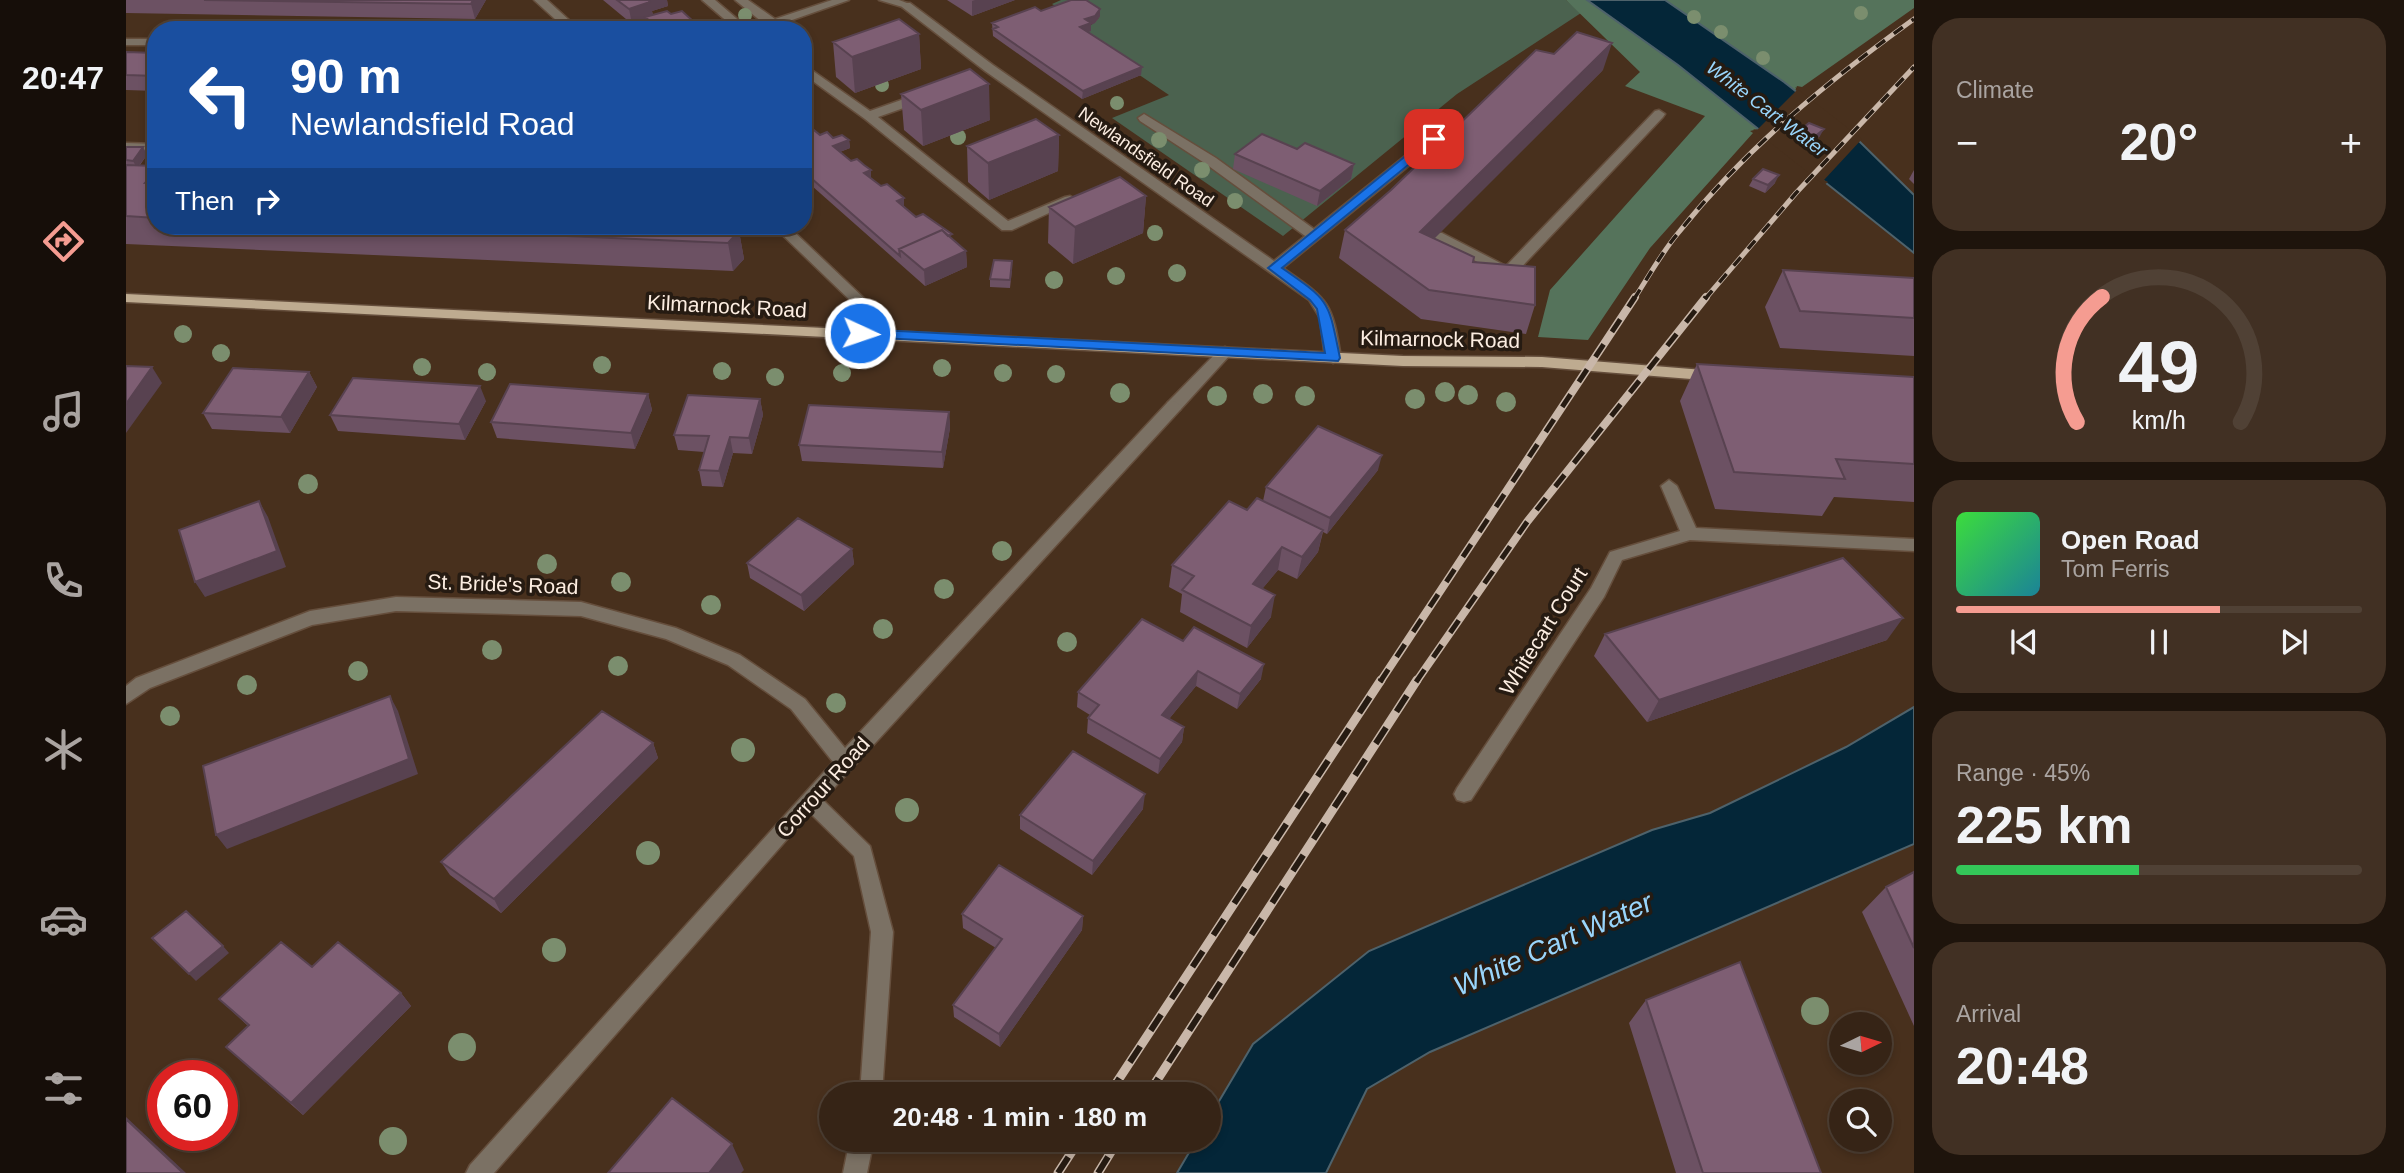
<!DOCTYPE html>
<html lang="en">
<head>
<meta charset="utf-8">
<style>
	:root { --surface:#362416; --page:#413023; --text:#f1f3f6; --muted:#aaa4a1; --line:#504135; --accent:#f59c91 }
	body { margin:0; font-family:Helvetica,sans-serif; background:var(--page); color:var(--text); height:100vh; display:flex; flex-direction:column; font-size:26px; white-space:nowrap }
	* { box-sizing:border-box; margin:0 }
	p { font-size:23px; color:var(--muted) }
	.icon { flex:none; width:38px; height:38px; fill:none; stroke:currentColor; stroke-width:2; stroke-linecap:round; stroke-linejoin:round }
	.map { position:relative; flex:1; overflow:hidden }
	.panel { display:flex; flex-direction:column; gap:18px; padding:18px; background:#1e140c; width:490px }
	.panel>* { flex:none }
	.banner { position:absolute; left:21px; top:21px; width:665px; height:214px; border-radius:28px; box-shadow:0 4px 10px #0003,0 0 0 2px var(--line); background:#1a4fa0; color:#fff; overflow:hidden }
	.needle { width:46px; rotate:85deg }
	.fabs { position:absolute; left:1703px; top:1012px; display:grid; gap:14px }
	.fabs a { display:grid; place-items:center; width:63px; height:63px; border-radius:50%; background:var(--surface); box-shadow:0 4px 10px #0003,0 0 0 2px var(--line); font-size:35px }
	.speed { position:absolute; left:21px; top:1060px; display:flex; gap:14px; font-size:35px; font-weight:700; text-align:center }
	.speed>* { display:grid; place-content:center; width:91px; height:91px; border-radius:50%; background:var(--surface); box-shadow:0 4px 10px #0003,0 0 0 2px var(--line); line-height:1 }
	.speed .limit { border:10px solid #d22; background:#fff; color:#111 }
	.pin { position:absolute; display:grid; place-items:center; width:60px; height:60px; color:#fff; margin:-30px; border-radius:14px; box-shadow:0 4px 10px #0006 }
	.me { position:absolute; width:77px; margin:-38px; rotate:93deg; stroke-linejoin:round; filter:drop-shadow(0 0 5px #0008) }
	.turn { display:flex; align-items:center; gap:24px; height:147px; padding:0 28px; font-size:32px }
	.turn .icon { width:91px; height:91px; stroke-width:2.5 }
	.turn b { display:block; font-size:49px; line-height:60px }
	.then { display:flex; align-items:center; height:66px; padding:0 28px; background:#0003; gap:14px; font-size:26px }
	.big { font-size:52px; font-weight:700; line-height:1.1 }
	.panel .tile { flex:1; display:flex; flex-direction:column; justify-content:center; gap:10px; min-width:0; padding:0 24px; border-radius:28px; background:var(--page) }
	.panel .dial { align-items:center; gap:0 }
	.dial svg { height:182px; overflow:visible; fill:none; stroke:var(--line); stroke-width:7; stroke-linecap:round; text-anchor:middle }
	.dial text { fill:var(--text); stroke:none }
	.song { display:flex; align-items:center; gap:21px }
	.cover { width:84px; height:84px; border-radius:10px; background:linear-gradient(135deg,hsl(120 70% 55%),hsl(190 70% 35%)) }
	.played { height:7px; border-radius:4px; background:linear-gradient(90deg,var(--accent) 65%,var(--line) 65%) }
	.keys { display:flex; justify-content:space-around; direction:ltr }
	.heat { display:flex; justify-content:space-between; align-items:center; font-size:38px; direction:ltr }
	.charge { height:10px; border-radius:5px; background:linear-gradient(90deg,#34c759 45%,var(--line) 0) }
	.trip { position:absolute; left:693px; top:1082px; width:402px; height:70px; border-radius:35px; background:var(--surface); box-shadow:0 4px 10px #0003,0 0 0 2px var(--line); font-weight:700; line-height:70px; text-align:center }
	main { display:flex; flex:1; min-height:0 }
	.dock { display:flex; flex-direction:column; width:126px; justify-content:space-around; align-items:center; background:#160e09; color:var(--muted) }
	.dock .icon { width:49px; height:49px }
	.dock .on { color:var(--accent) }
	.dock b { font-size:32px; color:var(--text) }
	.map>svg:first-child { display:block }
</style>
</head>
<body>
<main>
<nav class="dock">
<b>20:47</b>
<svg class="icon on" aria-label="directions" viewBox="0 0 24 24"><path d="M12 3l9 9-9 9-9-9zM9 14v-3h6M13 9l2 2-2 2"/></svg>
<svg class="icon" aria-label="music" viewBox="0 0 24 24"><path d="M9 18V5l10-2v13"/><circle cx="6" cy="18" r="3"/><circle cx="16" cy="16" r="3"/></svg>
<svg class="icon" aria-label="phone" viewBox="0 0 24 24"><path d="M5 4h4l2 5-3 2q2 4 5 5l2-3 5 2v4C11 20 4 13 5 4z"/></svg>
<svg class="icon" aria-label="climate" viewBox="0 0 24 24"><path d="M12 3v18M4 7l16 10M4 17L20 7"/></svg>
<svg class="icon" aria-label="car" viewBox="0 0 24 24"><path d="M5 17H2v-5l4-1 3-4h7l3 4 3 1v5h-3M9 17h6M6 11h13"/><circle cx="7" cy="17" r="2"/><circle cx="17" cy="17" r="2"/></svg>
<svg class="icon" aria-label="filters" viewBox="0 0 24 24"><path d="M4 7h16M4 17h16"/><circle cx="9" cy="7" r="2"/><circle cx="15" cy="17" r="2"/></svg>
</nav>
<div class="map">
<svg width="1788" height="1173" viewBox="0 0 1788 1173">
	<rect width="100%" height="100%" fill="#48301d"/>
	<path fill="#4b624f" d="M935,0H1440L1455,13L1331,94L1157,236L986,118L1043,95L954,35C960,26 969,25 974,16L937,11L926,4Z"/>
	<path fill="#55735b" d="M1440,0H1461L1552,65L1632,129L1624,131L1627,133L1524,248L1462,340L1412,337L1424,290L1579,116L1499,86L1514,72Z
		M1539,0H1788V8L1676,87L1671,86L1669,91Z"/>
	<path fill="#042638" stroke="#4e626b" stroke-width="2" d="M1461,0H1539L1658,82L1733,141L1788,195V253L1552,65Z
		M1788,707V844L1304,1052L1241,1089L1200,1173H1051L1071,1139H1083V1118L1127,1044L1243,951L1526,830L1584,813L1720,747Z"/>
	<path fill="#48301d" d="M1669,87L1736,139L1698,180L1702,182L1698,185L1627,129L1631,130L1671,90Z"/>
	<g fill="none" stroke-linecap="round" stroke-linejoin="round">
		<g stroke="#654e3c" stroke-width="3">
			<path id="service" d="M576,0H589L624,30H611Z
				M609,0H622L649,19L706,0H723L649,26L636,22Z
				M753,0H773L786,5L780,8Z
				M1533,110L1539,114L1537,117L1387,276H1377L1304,236L1306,233H1316L1380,266L1529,111Z
				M1018,114L1090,158L1192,232V238H1182L1080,164L1014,121L1012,118Z
				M0,143L30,144V152L0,151Z"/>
		</g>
		<g stroke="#654e3c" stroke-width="3">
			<path id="pedestrian" d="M1099,347L1104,349L1106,352L1104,355L1054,410H1042L1040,406L1042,402L1094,349Z"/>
		</g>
		<g stroke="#654e3c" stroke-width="3">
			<path id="minor" d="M776,3H784L867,65L1148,261L1304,136H1312V142L1157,268C1203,300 1206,301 1215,358L1212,361L1207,363L1199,358L1194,318L1183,300L859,71L776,7Z
				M0,39H30V45H0Z
				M677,64L744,111L795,93H803V99L752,117L882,221L939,197L944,196L951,200L886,230H876L739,119L677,74Z
				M1048,401L1056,406L1054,410L697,800L744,846L767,932L756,1094H734L745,932L728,856L684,813L368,1173H340L344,1165L707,762L665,709L602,665L540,639L455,616L270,611L186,625L24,688L0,704V686L10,678L184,611L270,597L455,602L550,628L614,655L679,699L719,748L1042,402Z
				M1543,480L1551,486L1570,528L1788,539V551L1564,540L1496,560L1478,597L1345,800L1338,802L1331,800L1328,794L1331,788L1465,588L1484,552L1554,531L1535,486Z
				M724,1139H748L741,1173H717Z"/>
		</g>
		<g stroke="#654e3c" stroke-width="3">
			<path id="tertiary" d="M408,0H421L454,30H441Z
				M647,226H662L740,300L744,313L739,336H729L727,333L728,304Z"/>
		</g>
		<g stroke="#654e3c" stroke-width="3">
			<path id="primary" d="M0,294L1277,356L1416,357L1590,371L1598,376L1590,381L1416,367L1277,366L0,302Z"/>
		</g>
		<use href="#service" fill="#7b7164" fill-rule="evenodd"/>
		<use href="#pedestrian" fill="#7b7164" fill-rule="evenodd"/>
		<use href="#minor" fill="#7b7164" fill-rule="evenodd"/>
		<use href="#tertiary" fill="#7b7164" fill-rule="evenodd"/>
		<use href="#primary" fill="#beab90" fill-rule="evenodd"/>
		<g stroke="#c9b7a9" stroke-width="5">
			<path id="rail-far2" d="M1508,299C1523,276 1536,252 1553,232C1620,148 1702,81 1788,19
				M1579,299L1670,193L1788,67"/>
		</g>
		<g stroke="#c9b7a9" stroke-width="8">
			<path id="rail-far1" d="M1254,682L1509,297
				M1290,682L1401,522L1580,297"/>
		</g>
		<g stroke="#c9b7a9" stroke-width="9">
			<path id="rail" d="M983,1094L1255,680
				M1022,1094L1291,680
				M932,1173L954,1139
				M972,1173L993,1139"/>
		</g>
		<use href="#rail-far2" stroke="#261b12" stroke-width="3.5" stroke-dasharray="11" stroke-linecap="butt"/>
		<use href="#rail-far1" stroke="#261b12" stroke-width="5" stroke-dasharray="15" stroke-linecap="butt"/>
		<use href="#rail" stroke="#261b12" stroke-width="6" stroke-dasharray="19" stroke-linecap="butt"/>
	</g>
	<g fill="#7b8e6e">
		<circle cx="1735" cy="13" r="7"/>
		<circle cx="619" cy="15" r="7"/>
		<circle cx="1568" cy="17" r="7"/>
		<circle cx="1595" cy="32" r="7"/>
		<circle cx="1637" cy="58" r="7"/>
		<circle cx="756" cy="85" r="7"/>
		<circle cx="991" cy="103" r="7"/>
		<circle cx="832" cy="137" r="8"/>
		<circle cx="1033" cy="140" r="8"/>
		<circle cx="1076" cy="170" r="8"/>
		<circle cx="1109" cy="201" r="8"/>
		<circle cx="1029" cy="233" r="8"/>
		<circle cx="1051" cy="273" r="9"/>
		<circle cx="990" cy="276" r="9"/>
		<circle cx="928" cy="280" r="9"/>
		<circle cx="57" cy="334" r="9"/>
		<circle cx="95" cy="353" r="9"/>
		<circle cx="476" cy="365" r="9"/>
		<circle cx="296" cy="367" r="9"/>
		<circle cx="816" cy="368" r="9"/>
		<circle cx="596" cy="371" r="9"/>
		<circle cx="361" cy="372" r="9"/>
		<circle cx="716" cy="373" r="9"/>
		<circle cx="877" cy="373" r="9"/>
		<circle cx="930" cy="374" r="9"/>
		<circle cx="649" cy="377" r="9"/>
		<circle cx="1319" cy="392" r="10"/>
		<circle cx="994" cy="393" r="10"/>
		<circle cx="1137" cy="394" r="10"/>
		<circle cx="1342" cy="395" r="10"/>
		<circle cx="1091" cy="396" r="10"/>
		<circle cx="1179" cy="396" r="10"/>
		<circle cx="1289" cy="399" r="10"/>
		<circle cx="1380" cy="402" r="10"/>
		<circle cx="182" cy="484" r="10"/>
		<circle cx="876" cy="551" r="10"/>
		<circle cx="421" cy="564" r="10"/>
		<circle cx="495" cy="582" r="10"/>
		<circle cx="818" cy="589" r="10"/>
		<circle cx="585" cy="605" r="10"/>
		<circle cx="757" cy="629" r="10"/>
		<circle cx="941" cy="642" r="10"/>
		<circle cx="366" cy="650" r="10"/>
		<circle cx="492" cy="666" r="10"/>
		<circle cx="232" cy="671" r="10"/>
		<circle cx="121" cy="685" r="10"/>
		<circle cx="710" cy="703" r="10"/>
		<circle cx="44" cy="716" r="10"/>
		<circle cx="617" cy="750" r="12"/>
		<circle cx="781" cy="810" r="12"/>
		<circle cx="522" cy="853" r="12"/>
		<circle cx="428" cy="950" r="12"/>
		<circle cx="1689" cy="1011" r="14"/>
		<circle cx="336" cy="1047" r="14"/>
		<circle cx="267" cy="1141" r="14"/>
	</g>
	<path fill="#6c5163" d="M0,0H360L349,19L0,13Z
		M477,0H541L542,6L526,11L527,15L545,14L569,23L582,28V30H512L511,25L521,22L520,19L506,24Z
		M821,0H889L846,16Z
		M974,9V16L969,23L965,24V31L962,32L1015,75L956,99L867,36L866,23L915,11Z
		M793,34L795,69L729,93L710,77L707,42Z
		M0,52L30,53V91L0,90Z
		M1477,70L1308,238L1347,262L1409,305L1400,334L1295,319L1213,258L1219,230Z
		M775,94L864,120L797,146L778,130Z
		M677,114L684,127L694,135L723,140L724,148L714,152L755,186L778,198V206L790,217L826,239L840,251L841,267L799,286L677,178Z
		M1672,132L1694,136L1683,145L1669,139Z
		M933,135L932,171L863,200L842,182L841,146Z
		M0,147H17L21,155L14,165L30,166V226H608L613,231L618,259L607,271L0,244Z
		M1171,149L1228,164L1225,179L1191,206L1107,169L1109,154Z
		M1788,170V184L1783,179Z
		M1627,179L1649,183L1639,193L1623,186Z
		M1020,196L1017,233L947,264L922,243L923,207Z
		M886,269L884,288L864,287V279Z
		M1657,270L1788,278V356L1654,348L1639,307Z
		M1571,364L1788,377V502L1708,497L1696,516L1589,509L1554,401Z
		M183,372L191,387L164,433L86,429L77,413Z
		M522,394L526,410L509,449L371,438L365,422Z
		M634,399L637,415L626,454L607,453L597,487L576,486L573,470L578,452L552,450L548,435Z
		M360,401L339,440L212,431L204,415Z
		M823,412L824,428L817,468L676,461L673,445Z
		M1252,470L1201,534L1197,532L1192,552L1171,579L1152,570L1136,589L1145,617L1121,648L1054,612L1056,594L1043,587L1046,565L1121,510L1137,501L1140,487Z
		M726,549L728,564L678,611L624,578L621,563Z
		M1479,634L1761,640L1521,722L1468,656Z
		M1057,641L1135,679L1111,709L1070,686L1043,719L1058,727L1056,742L1032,774L961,733L962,718L964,715L951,707L952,692Z
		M527,743L532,758L375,913L324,875L315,862Z
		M1017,809L966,875L894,829V815Z
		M1788,872V1026L1736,912L1760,887Z
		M836,914L957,916L956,930L874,1047L828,1017L827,1005L870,948L837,928Z
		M186,967L275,993L285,1006L177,1115L100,1047L122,1026L93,999Z
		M1520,1000L1695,1173H1550L1503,1023Z"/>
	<path fill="#584250" d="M347,0H360L349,19L345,4Z
		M520,0H541L542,6L526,11L527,17H519L520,19L506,24L503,9Z
		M849,0H889L846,16V1Z
		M974,9V16L969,23L965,25V31L954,35V27L959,19Z
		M793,34L795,69L729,93L726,57Z
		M1486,43L1477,70L1287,260L1294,232Z
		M1016,67L1015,75L956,99L957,91Z
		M863,84L864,120L797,146L795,110Z
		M683,119L684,126L677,121Z
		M1698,129L1694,136L1683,145L1687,138Z
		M933,135L932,171L863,200L862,163Z
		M723,140L724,148L708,154L707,146Z
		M17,147L21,155L11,168L7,161Z
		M1228,164L1225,179L1191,206L1194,191Z
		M745,170V178L738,173Z
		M30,171V204L19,183Z
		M1653,175L1649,183L1639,193L1642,185Z
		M1020,196L1017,233L947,264L949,227Z
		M778,198V206L771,201Z
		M613,231L618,259L607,271L602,243Z
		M840,251L841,267L799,286L798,270Z
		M26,367L36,383L0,433V404Z
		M183,372L191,387L164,433L155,417Z
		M354,386L360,401L339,440L333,424Z
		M522,394L526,410L509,449L505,433Z
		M634,399L637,415L626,454L623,438Z
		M823,412L824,428L817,468L816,452Z
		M604,437L607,453L597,487L593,471Z
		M1256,455L1252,470L1201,534L1204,518Z
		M133,501L142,517L160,567L79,597L69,582Z
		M1197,530L1192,552L1171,579L1176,557Z
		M1156,547L1152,570L1122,606L1127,584Z
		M726,549L728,564L678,611L675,595Z
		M1149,595L1145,617L1121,648L1125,626Z
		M1777,618L1761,640L1521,722L1533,700Z
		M1138,664L1135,679L1111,709L1114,694Z
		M1072,671L1070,686L1034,730L1036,715Z
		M264,696L272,711L292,774L101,849L90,835Z
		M1058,727L1056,742L1032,774L1034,759Z
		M527,743L532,758L375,913L368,899Z
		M1019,794L1017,809L966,875L967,861Z
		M957,916L956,930L874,1047L873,1034Z
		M97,946L103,953L70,981L63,974Z
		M275,993L285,1006L177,1115L165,1103Z
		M0,1117L60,1173H57L0,1119Z
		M606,1144L618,1170L615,1173H583Z"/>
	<path fill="#7e5e73" stroke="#584250" stroke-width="2" d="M78,0H347L345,4Z
		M491,0H522L524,2L503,9Z
		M945,0H960L974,9L969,16L959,19L965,23L954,27L1016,67L957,91L867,29L872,27L866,23L909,7L915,11Z
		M541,11L545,14L556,11L569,23L573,21L582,28L576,30H517L511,25L524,21L519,17Z
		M773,19L793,34L726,57L707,42Z
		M1451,32L1486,43L1294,232L1348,257L1347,262L1409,267V305L1303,290L1219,230L1265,190L1410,50L1428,54Z
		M0,52L30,53V76L0,75Z
		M844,69L863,84L795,110L775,94Z
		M677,114L683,119L677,121Z
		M910,119L933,135L862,163L841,146Z
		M677,121L694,135L701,132L707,138L716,135L723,140L707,146L725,161L731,159L738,165L745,170L738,173L755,186L761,184L778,198L771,201L790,217L797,214L826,234L822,236L816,230L773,249L774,256L677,171Z
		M1683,123L1698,129L1687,138L1672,132Z
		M1136,134L1171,149L1179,143L1228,164L1194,191L1109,154Z
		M0,147H17L7,161L0,160Z
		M0,165L30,166V171L19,183L30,184V218L0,216Z
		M1637,169L1653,175L1642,185L1627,179Z
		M994,177L1020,196L949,227L923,207Z
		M213,226H608L613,231L602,243Z
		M816,230L840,251L798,270L773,249Z
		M868,260L886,261L884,280L864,279Z
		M1657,270L1788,278V318L1674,311Z
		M1571,364L1788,377V464L1710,459L1719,479L1608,472Z
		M0,366L26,367L0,404Z
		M107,368L183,372L155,417L77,413Z
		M227,378L354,386L333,424L204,415Z
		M384,384L522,394L505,433L365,422Z
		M562,395L634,399L623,438L604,437L593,471L573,470L583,436L548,435Z
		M683,405L823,412L816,452L673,445Z
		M1192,426L1256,455L1204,518L1140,487Z
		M1131,498L1197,530L1176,557L1156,547L1127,584L1149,595L1125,626L1056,590L1068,576L1046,565L1103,501L1121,510Z
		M133,501L151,551L69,582L53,530Z
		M672,518L726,549L675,595L621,563Z
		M1717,558L1777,618L1533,700L1479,634Z
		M1016,619L1057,641L1068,627L1138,664L1114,694L1072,671L1036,715L1058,727L1034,759L962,718L973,705L952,692Z
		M264,696L283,759L90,835L77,766Z
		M476,711L527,743L368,899L315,862Z
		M947,751L1019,794L967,861L894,815Z
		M873,865L957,916L873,1034L827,1005L876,939L836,914Z
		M1788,872V948L1760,887Z
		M60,911L97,946L63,974L26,938Z
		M155,942L186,967L212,942L275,993L165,1103L100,1047L123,1025L93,999Z
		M1614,962L1695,1173H1577L1520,1000Z
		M546,1098L606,1144L583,1173H482Z
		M0,1119L57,1173H0Z"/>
	<path fill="#1a73e8" stroke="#114b97" stroke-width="2" d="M1304,136L1314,139L1156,268C1205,302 1202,300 1214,358L1212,361L734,337L727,333L734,329L1199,353L1191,309L1184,300L1142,268Z"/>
	<g text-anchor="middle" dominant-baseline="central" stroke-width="7" stroke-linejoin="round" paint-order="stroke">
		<g font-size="18" fill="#fcede1" stroke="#261b12">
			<text transform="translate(1020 157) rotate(35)">Newlandsfield Road</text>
		</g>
		<g font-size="19" font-style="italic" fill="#99d5fb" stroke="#261b12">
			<text transform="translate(1641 109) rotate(37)">White Cart Water</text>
		</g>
		<g font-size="21" fill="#fcede1" stroke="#261b12">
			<text transform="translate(601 306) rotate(3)">Kilmarnock Road</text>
			<text transform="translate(1314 339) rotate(1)">Kilmarnock Road</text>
			<text transform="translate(377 584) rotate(2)">St. Bride's Road</text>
			<text transform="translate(1417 631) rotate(-58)">Whitecart Court</text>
			<text transform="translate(697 787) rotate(-48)">Corrour Road</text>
		</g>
		<g font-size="28" font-style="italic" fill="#99d5fb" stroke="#261b12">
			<text transform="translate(1427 944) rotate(-24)">White Cart Water</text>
		</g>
	</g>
</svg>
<div class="fabs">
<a><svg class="needle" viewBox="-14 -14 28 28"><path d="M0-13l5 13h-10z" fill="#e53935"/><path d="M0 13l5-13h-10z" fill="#aaa4a1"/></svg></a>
<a><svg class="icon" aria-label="search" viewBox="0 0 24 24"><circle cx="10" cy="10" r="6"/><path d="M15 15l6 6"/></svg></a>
</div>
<div class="speed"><div class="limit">60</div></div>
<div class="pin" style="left:1308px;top:139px;background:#d93025"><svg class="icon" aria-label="arrive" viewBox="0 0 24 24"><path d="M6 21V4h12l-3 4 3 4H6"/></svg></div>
<svg class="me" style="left:734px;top:333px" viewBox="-20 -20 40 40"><circle r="17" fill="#1a73e8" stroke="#fff" stroke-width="3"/><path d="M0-11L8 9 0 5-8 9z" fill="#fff"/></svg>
<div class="trip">20:48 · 1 min · 180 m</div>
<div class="banner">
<div class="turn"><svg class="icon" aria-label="left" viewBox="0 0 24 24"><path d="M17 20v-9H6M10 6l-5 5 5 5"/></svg><div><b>90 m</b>Newlandsfield Road</div></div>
<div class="then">Then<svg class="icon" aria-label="right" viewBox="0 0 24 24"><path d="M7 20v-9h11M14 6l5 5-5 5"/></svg></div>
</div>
</div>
<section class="panel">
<div class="tile"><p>Climate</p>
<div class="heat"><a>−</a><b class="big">20°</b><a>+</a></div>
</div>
<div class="tile dial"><svg viewBox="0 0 100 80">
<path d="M14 69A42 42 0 1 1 86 69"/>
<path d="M14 69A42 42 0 0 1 25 14" stroke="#f59c91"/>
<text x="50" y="56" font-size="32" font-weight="700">49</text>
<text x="50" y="72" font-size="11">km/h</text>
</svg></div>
<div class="tile">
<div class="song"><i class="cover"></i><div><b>Open Road</b><p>Tom Ferris</p></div></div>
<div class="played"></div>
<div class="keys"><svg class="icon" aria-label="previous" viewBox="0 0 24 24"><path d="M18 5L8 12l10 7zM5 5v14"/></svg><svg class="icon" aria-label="pause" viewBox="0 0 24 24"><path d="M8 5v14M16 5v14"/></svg><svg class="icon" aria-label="next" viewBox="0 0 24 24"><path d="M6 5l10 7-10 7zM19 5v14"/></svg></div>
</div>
<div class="tile"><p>Range · 45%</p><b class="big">225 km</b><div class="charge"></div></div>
<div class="tile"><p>Arrival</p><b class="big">20:48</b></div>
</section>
</main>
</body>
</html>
